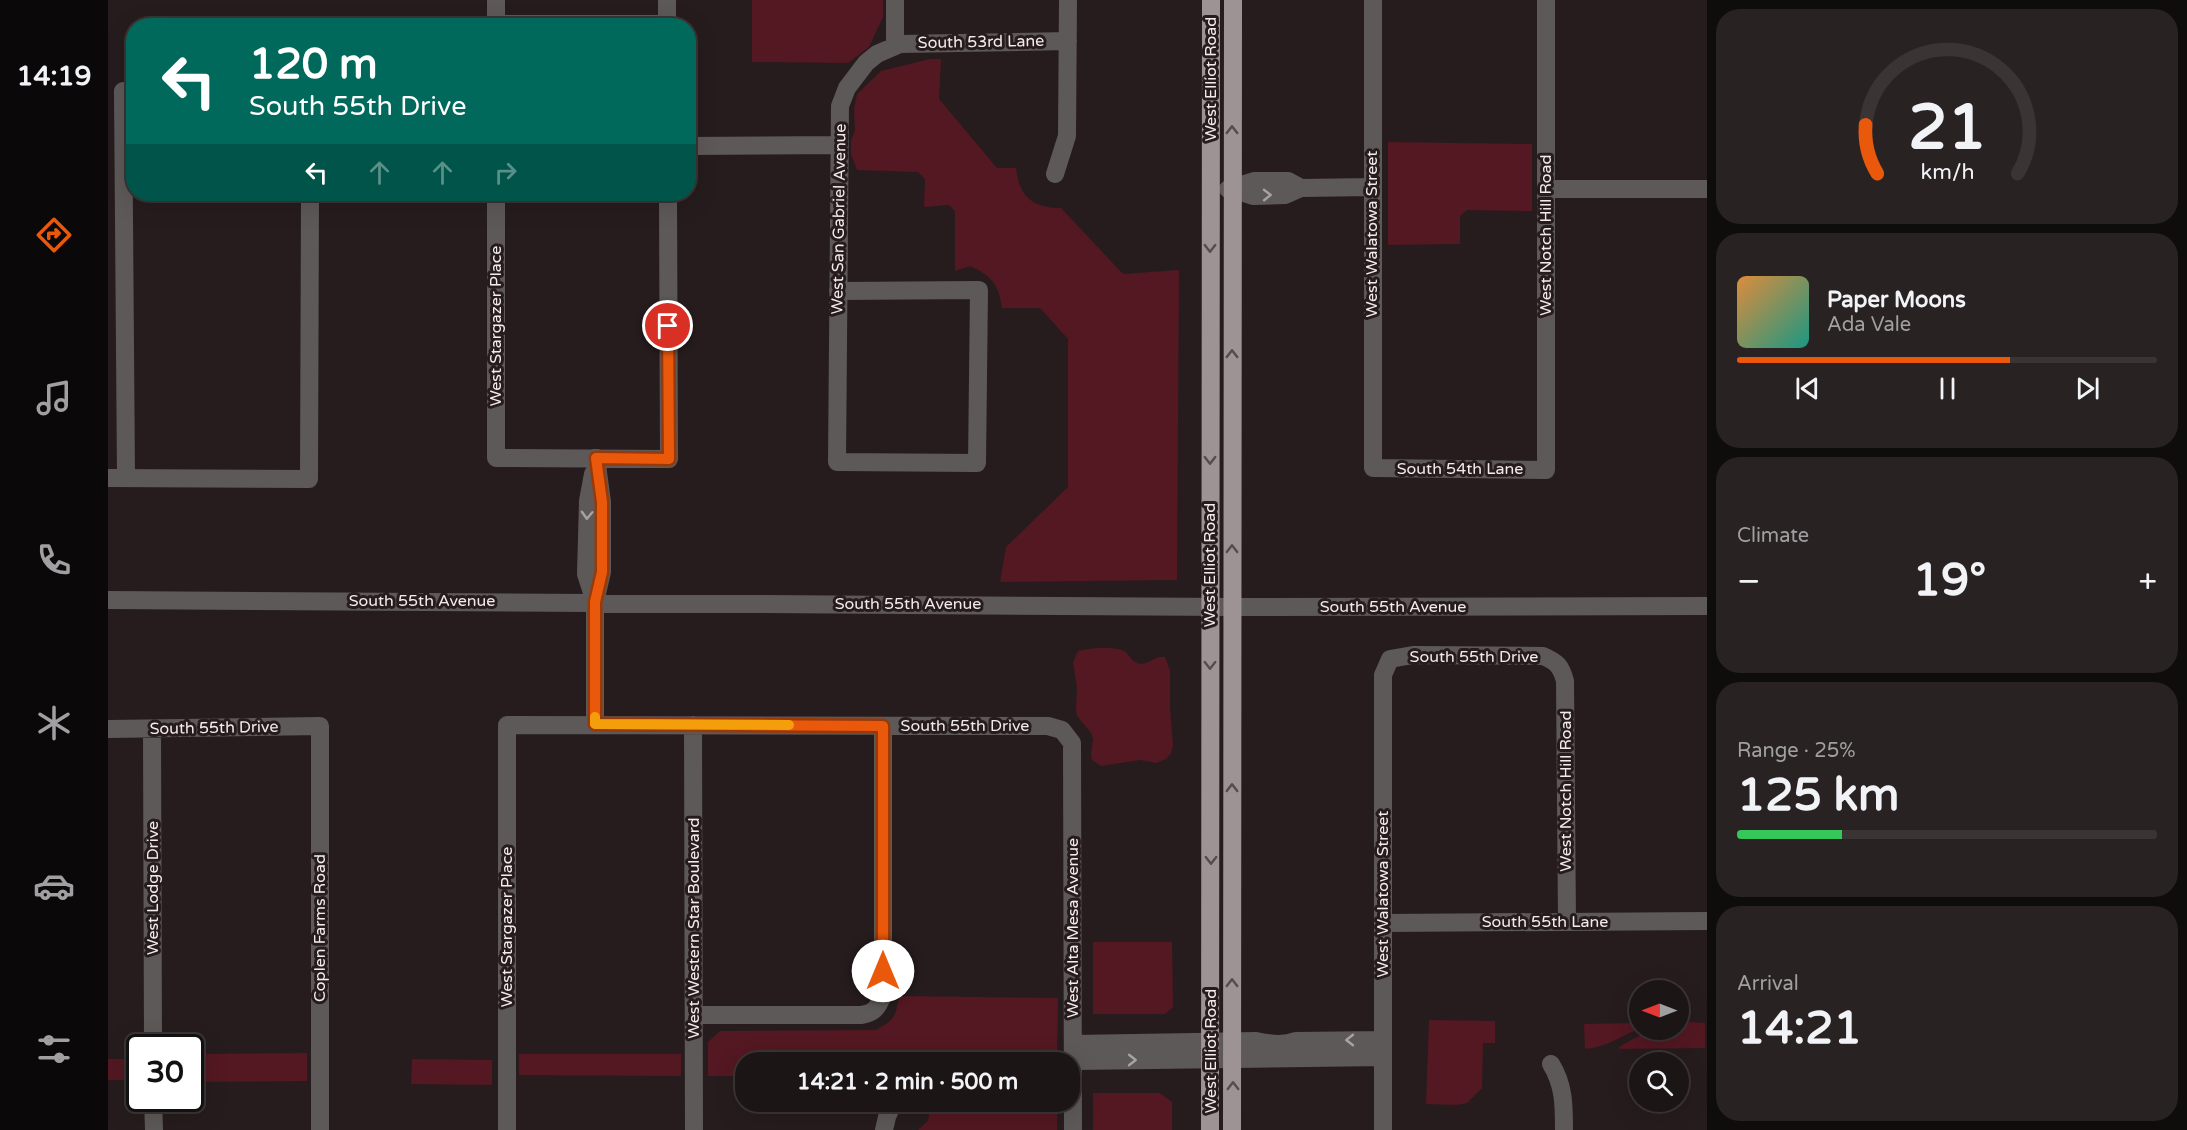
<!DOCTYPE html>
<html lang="en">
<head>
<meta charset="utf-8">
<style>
	:root { --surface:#1c1516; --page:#292223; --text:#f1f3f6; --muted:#a09fa1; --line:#3a3435; --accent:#ea580c }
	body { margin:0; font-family:"Varela Round",sans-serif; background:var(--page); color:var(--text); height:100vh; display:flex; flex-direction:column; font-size:22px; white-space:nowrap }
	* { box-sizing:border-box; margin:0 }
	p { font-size:20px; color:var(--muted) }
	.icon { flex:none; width:33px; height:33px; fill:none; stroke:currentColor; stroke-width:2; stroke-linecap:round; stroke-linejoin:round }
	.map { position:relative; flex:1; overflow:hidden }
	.drawer { display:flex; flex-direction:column; gap:9px; padding:9px; background:#0f0c0c; width:480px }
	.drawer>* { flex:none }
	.guide { position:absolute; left:18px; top:18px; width:570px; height:183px; border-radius:24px; box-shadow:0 6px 24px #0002,0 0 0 2px var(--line); background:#00695c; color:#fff; overflow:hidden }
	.needle { width:39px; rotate:270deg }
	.controls { position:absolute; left:1521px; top:980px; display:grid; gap:12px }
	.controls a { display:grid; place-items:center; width:60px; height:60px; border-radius:50%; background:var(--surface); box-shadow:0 6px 24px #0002,0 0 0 2px var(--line); font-size:30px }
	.speed { position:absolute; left:18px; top:1034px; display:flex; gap:12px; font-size:30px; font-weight:700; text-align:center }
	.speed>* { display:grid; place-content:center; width:78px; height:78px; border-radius:50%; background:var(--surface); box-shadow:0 6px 24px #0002,0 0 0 2px var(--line); line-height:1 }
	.speed .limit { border:3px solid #111; border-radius:9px; background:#fff; color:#111 }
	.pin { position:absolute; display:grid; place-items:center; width:51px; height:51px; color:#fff; margin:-26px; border:3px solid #fff; border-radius:50%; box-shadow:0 2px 6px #0007 }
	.me { position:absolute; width:66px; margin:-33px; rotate:0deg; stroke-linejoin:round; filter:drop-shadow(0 0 4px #0008) }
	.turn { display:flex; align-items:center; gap:21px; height:126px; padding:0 24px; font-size:27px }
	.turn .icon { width:78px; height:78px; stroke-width:2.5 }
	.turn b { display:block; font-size:42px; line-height:51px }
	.lanes { display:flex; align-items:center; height:57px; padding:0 24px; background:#0003; justify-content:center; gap:30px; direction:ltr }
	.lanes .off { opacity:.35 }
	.big { font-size:45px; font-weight:800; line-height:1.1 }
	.drawer .widget { flex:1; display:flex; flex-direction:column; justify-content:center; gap:9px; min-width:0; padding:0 21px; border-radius:24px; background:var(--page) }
	.drawer .dial { align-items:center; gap:0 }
	.dial svg { height:156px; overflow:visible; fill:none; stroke:var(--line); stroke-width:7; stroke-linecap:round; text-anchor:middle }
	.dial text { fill:var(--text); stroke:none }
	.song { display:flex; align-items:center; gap:18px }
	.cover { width:72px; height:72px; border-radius:9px; background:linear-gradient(135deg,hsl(30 70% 55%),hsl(170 70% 35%)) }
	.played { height:6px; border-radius:3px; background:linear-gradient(90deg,var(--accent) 65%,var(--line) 65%) }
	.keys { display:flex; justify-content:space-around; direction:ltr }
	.heat { display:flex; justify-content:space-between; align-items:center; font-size:33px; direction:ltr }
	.charge { height:9px; border-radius:4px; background:linear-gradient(90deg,#34c759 25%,var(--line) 0) }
	.trip { position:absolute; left:627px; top:1052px; width:345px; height:60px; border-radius:24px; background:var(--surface); box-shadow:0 6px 24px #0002,0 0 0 2px var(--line); font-weight:800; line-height:60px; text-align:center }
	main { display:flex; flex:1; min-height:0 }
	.dock { display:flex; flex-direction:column; width:108px; justify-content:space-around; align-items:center; background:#0b0809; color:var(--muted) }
	.dock .icon { width:42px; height:42px }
	.dock .active { color:var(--accent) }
	.dock b { font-size:27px; color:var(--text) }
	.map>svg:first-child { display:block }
</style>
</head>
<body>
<main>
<nav class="dock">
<b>14:19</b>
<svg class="icon active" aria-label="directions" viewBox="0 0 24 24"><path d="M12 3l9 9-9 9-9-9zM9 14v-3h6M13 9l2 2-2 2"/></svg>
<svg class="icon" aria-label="music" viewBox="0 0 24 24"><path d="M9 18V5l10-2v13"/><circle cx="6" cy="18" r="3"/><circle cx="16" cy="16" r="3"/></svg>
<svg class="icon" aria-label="phone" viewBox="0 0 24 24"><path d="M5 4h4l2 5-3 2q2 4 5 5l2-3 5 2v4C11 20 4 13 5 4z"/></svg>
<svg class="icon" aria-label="climate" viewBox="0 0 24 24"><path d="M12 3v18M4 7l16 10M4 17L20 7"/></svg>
<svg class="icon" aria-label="car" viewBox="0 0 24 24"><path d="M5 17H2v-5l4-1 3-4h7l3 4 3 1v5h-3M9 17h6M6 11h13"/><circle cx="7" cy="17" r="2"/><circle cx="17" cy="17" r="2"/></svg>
<svg class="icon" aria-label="filters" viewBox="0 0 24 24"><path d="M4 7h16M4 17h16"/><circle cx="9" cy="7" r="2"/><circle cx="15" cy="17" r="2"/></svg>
</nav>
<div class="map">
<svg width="1599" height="1130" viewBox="0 0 1599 1130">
	<rect width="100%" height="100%" fill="#261c1d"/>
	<path fill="#531822" d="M644,0H775V17L761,47L740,63L644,62Z
		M822,59H833L831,99L889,168H908C911,197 925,208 953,208L1015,274L1071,270L1069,580L892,582L898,547L960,487V339L932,308H894C891,285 883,275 862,266L847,271V211L841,205L816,207L817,179L810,172L749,170L743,154V141L747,130L746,109L749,94L773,71Z
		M1280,142L1424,144V211L1359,210L1352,216V244L1280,245Z
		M988,648C997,648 1010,647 1018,652C1021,655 1024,661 1029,663C1039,667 1047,655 1057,657L1062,670V708L1065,746L1063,753L1058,759L1048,763L1032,760L993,766L984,760L983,754L985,739L983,733L969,716L968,710L969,688L965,662L970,651Z
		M985,942H1064L1065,1007L1057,1014H985Z
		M791,996L950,998L949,1062H638L637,1076H600V1042L612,1031L768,1030C786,1020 788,1017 791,996Z
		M1321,1020L1387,1021V1043H1375L1374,1088L1359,1103L1349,1105L1318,1104Z
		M1582,1022L1597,1023V1048L1512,1049L1511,1047C1532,1034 1546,1029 1570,1029L1571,1024Z
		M1529,1023L1530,1029C1512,1037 1498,1047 1477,1049L1476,1024Z
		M199,1053V1081L83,1082V1054Z
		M411,1054H573V1076L411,1075Z
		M0,1059H27V1080H0Z
		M304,1059L384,1060V1085L303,1084Z
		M985,1093H1052L1064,1102V1130H985Z
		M680,1101H762L761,1104L680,1105Z
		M823,1101H949V1130H810L820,1121Z"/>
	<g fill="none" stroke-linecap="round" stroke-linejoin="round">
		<path stroke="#5e5959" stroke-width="18" d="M388,0V26
			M1265,0V468L1438,470V0
			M388,24H558
			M559,26V0
			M787,46V0
			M15,91L18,477
			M580,146L732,145
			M947,174L959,136L960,0
			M1120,189L1146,181H1180L1193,188
			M1124,189L1145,196L1177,195L1193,188L1264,187
			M1438,189H1599
			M388,194V458L561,459L560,194
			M730,291L871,290L869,463L729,462L732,106L739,88L758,63L769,54L792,44L960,41
			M485,474L480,501L478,574L487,602
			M0,478L201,479L202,194
			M0,600L1124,607L1599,606
			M487,724V602L494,572V502L488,458
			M585,725L586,1130
			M0,729L212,726V1130
			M44,729L45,1047
			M1275,923L1599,921
			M586,1015H753C767,1013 771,1006 775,994V726
			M965,1044L1148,1041C1161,1044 1175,1046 1188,1041L1275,1040
			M965,1061L1275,1057
			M1443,1064C1456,1085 1456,1105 1456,1130
			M45,1098L46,1130
			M399,1130V725L940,726L954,730L964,743L965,1130
			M776,1130L779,1117L786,1101
			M1275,1130V675L1282,659L1305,655L1435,656C1449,662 1453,666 1457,681L1459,921"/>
		<path stroke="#9e9394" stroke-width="18" d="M1102,1130L1103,0
			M1124,1130L1125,0"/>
	</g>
	<defs><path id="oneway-chevron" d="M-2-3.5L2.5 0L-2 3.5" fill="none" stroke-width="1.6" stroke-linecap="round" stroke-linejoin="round" transform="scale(1.5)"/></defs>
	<g stroke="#564c4d">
		<use href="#oneway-chevron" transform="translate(1124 130) rotate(-90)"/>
		<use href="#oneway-chevron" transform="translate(1102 248) rotate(90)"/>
		<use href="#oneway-chevron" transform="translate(1124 354) rotate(-90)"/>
		<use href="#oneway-chevron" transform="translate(1102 460) rotate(90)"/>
		<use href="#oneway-chevron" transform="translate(1124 549) rotate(-90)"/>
		<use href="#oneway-chevron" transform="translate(1102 665) rotate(90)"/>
		<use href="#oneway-chevron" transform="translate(1124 788) rotate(-90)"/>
		<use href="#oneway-chevron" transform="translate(1103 860) rotate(90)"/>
		<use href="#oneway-chevron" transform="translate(1124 983) rotate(-90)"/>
		<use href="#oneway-chevron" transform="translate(1125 1086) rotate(-90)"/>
	</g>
	<g stroke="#a8a2a2">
		<use href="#oneway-chevron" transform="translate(1159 195) rotate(-1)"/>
		<use href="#oneway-chevron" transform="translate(479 515) rotate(92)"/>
		<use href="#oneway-chevron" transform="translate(1242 1040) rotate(-180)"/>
		<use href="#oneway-chevron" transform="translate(1024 1060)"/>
	</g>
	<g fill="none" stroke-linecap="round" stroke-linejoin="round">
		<g stroke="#983908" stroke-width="15">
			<path id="route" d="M560,326L561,459L488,458L494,502V572L487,602V724L775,726V971"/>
		</g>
		<use href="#route" stroke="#ea580c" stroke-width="10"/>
		<path stroke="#f59e0b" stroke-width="10" d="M487,717V724L681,725"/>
	</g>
	<g text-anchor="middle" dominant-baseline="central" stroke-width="6" stroke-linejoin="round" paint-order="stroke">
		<g font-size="16" fill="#f2eaeb" stroke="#261c1d">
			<text transform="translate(873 42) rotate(-1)">South 53rd Lane</text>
			<text transform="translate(1103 79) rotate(-90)">West Elliot Road</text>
			<text transform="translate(731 219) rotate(-89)">West San Gabriel Avenue</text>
			<text transform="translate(1264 234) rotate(-90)">West Walatowa Street</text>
			<text transform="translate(1438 235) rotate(-90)">West Notch Hill Road</text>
			<text transform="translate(388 326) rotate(-90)">West Stargazer Place</text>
			<text x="1352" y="469">South 54th Lane</text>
			<text transform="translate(1102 565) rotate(-90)">West Elliot Road</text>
			<text x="314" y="601">South 55th Avenue</text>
			<text x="800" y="604">South 55th Avenue</text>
			<text x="1285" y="607">South 55th Avenue</text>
			<text x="1366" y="657">South 55th Drive</text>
			<text x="857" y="726">South 55th Drive</text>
			<text transform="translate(106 728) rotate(-1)">South 55th Drive</text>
			<text transform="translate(1458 791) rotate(-90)">West Notch Hill Road</text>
			<text transform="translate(45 888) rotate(-90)">West Lodge Drive</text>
			<text transform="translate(1275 894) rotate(-90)">West Walatowa Street</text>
			<text x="1437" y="922">South 55th Lane</text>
			<text transform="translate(399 927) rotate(-90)">West Stargazer Place</text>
			<text transform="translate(212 928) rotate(-90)">Coplen Farms Road</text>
			<text transform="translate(586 928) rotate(-90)">West Western Star Boulevard</text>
			<text transform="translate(965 928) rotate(-90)">West Alta Mesa Avenue</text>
			<text transform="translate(1103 1051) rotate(-90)">West Elliot Road</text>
		</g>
	</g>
</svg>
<div class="controls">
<a><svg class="needle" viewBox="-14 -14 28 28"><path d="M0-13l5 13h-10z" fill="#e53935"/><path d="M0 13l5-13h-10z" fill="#a09fa1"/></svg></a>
<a><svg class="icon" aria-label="search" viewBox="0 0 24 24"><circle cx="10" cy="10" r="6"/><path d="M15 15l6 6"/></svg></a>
</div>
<div class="speed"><div class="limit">30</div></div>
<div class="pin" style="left:560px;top:326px;background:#d93025"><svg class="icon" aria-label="arrive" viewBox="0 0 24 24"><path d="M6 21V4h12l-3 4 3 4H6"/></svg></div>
<svg class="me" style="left:775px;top:971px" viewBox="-20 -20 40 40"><circle r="19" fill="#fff"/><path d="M0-13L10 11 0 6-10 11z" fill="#ea580c"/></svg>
<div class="trip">14:21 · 2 min · 500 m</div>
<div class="guide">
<div class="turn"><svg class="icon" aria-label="left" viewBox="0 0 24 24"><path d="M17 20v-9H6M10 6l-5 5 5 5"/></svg><div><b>120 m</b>South 55th Drive</div></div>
<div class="lanes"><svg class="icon" aria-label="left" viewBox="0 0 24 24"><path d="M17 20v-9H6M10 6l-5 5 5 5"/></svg><svg class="icon off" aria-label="ahead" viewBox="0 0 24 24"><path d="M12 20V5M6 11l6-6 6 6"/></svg><svg class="icon off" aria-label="ahead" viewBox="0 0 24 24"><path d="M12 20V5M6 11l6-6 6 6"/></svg><svg class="icon off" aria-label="right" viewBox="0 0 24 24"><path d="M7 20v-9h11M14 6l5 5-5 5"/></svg></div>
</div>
</div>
<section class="drawer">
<div class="widget dial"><svg viewBox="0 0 100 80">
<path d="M14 69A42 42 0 1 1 86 69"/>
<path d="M14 69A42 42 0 0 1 8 44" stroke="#ea580c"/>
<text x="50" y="56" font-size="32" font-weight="700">21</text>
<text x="50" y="72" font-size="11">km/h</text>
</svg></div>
<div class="widget">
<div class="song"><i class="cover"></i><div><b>Paper Moons</b><p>Ada Vale</p></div></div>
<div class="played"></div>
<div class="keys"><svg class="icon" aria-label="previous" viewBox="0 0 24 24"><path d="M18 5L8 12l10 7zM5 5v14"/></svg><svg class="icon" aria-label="pause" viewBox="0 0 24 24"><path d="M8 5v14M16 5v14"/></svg><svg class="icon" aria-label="next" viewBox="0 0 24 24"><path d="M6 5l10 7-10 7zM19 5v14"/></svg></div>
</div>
<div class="widget"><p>Climate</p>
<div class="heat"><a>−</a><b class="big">19°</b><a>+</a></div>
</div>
<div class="widget"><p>Range · 25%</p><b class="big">125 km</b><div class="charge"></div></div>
<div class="widget"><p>Arrival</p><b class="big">14:21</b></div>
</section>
</main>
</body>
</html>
